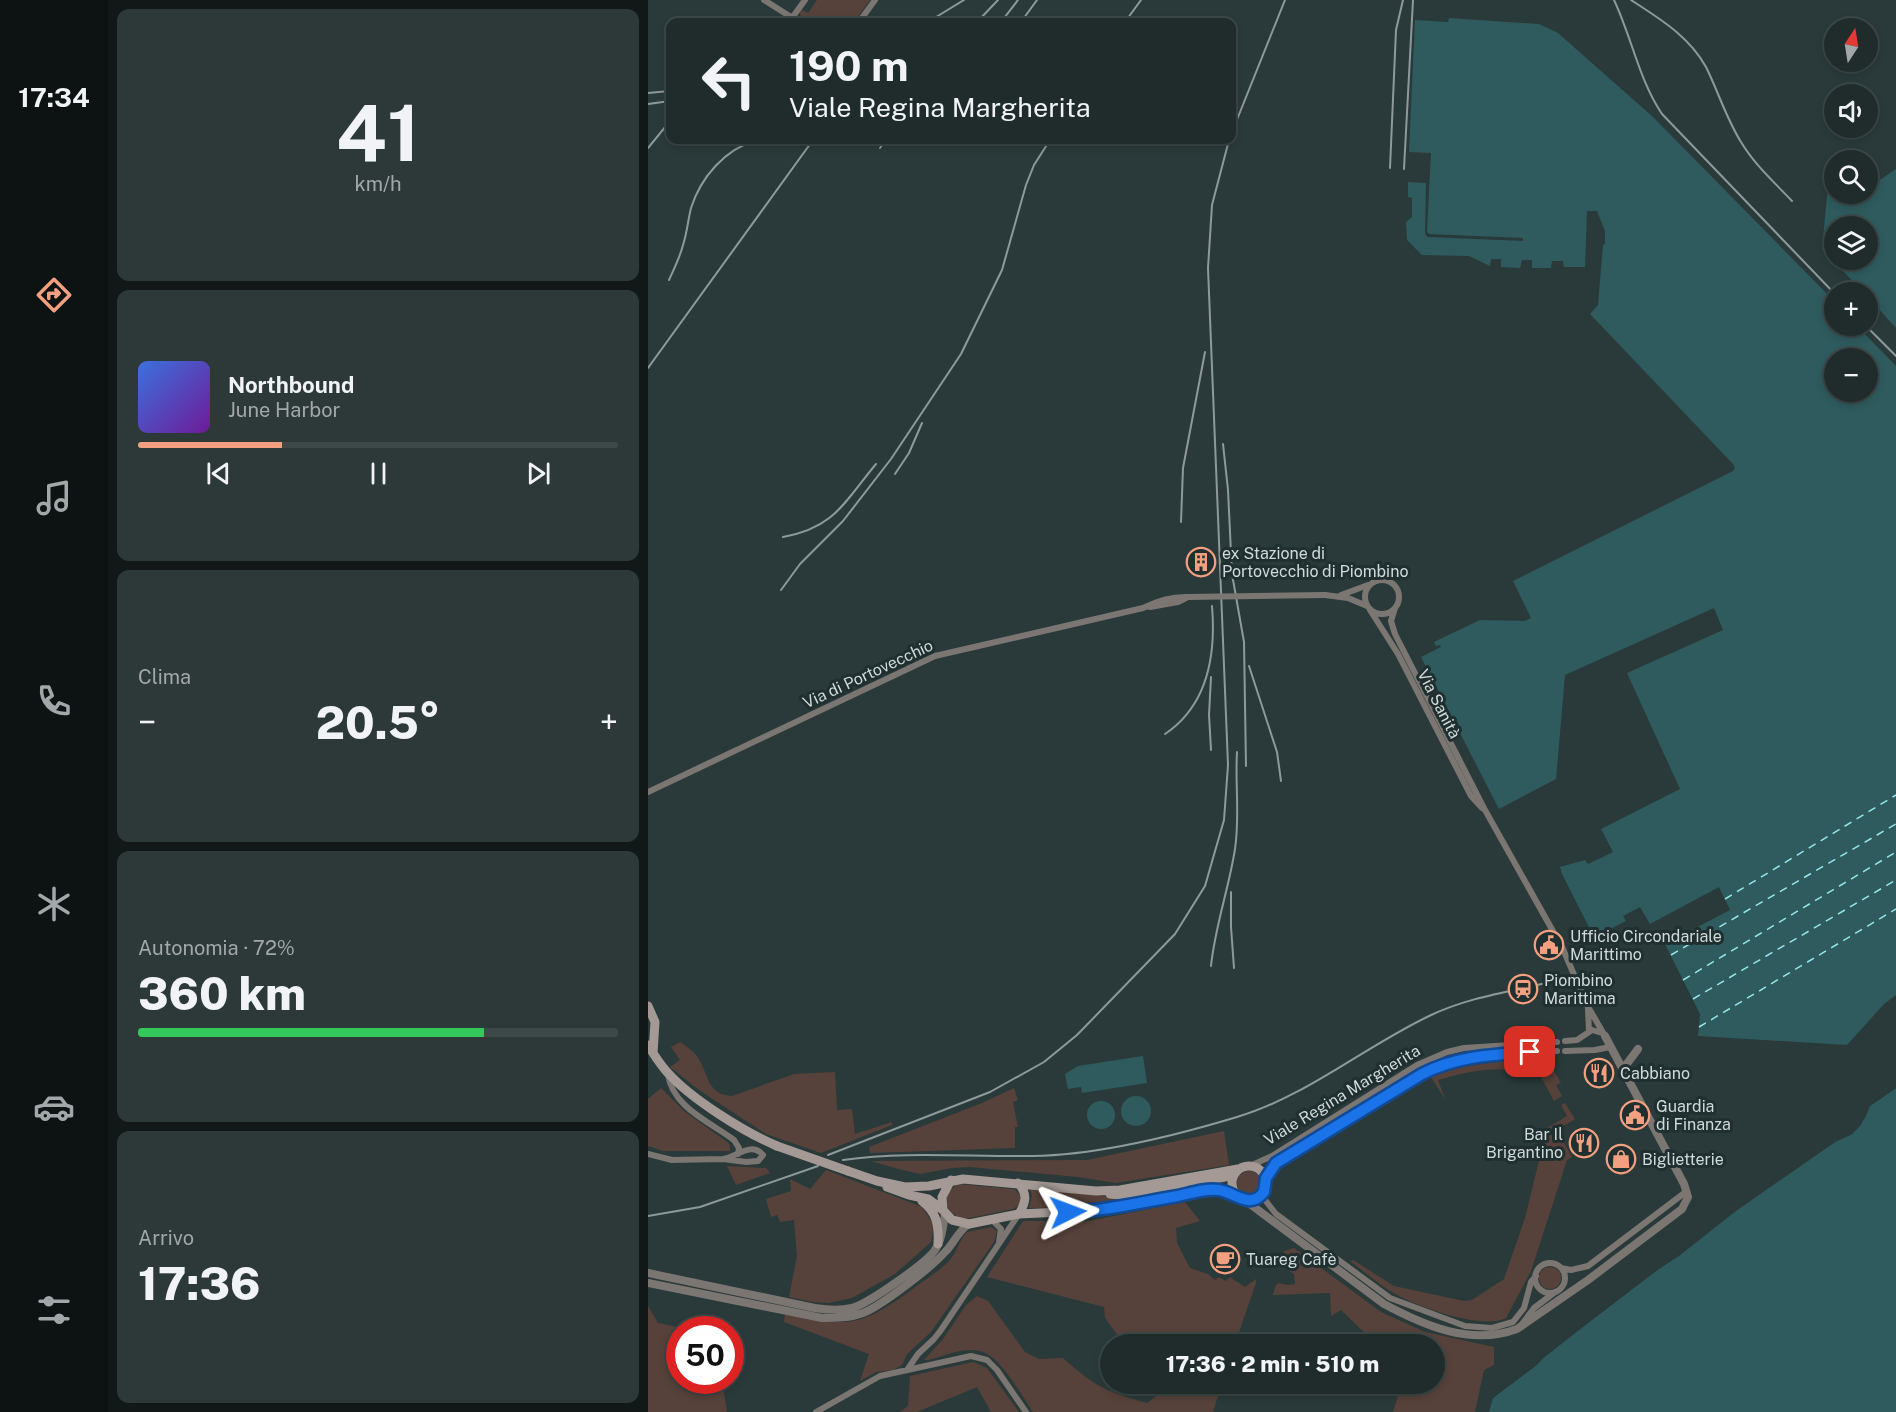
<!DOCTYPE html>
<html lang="it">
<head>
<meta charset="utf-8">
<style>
	:root { --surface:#202c2c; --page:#2d3838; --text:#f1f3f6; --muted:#a2a7a9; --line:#3d4848; --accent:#f2a07f }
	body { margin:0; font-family:"Public Sans",sans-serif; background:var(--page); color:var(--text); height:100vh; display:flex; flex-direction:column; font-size:22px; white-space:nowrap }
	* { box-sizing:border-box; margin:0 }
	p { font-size:20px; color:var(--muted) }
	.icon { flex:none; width:33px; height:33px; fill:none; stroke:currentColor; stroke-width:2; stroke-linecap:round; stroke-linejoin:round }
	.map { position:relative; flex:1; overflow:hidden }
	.drawer { display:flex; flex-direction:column; gap:9px; padding:9px; background:#121818; width:540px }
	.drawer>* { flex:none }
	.top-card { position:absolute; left:18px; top:18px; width:570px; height:126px; border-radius:12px; box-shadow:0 3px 9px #0003,0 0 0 2px var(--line); background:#202c2c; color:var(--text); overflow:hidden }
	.needle { width:39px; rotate:12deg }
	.controls { position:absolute; left:1176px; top:18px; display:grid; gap:12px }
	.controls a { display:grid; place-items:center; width:54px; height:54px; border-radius:50%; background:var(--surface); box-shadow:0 3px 9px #0003,0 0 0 2px var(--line); font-size:30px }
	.speed { position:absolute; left:18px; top:1316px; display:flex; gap:12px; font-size:30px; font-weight:700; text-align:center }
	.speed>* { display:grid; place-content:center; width:78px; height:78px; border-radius:50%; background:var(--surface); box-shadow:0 3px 9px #0003,0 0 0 2px var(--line); line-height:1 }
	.speed .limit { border:9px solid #d22; background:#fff; color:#111 }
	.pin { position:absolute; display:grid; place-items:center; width:51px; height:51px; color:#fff; margin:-26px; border-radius:12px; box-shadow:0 3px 9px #0006 }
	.me { position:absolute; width:66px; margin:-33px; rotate:87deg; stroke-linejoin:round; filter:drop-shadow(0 0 4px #0008) }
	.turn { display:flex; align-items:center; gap:21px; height:126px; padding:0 24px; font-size:27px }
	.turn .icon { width:78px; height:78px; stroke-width:2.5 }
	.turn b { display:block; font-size:42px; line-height:51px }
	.big { font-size:45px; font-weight:800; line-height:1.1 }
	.drawer .tile { flex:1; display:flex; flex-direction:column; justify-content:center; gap:9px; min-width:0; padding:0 21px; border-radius:12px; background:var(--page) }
	.drawer .dial { align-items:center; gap:0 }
	.dial b { font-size:78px; line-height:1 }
	.song { display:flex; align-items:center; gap:18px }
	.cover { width:72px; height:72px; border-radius:9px; background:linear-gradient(135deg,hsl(220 70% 55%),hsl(280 70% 35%)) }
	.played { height:6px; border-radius:3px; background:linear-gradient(90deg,var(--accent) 30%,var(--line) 30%) }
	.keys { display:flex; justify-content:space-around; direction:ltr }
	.heat { display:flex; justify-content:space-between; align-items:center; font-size:33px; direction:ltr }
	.charge { height:9px; border-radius:4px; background:linear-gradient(90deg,#34c759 72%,var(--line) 0) }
	.trip { position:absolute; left:452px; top:1334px; width:345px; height:60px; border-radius:30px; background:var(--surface); box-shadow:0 3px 9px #0003,0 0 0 2px var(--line); font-weight:800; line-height:60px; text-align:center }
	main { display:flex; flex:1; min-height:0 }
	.dock { display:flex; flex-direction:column; width:108px; justify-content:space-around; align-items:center; background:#0d1212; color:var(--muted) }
	.dock .icon { width:42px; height:42px }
	.dock .on { color:var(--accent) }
	.dock b { font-size:27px; color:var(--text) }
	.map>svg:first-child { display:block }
</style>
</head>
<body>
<main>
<nav class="dock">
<b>17:34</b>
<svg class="icon on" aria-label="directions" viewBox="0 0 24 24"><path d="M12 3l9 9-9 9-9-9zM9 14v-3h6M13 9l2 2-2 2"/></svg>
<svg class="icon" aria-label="music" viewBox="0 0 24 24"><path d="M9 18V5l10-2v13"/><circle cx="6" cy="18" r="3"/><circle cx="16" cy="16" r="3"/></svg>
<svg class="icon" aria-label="phone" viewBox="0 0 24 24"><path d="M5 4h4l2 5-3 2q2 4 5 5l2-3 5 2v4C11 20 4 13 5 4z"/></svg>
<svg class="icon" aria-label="climate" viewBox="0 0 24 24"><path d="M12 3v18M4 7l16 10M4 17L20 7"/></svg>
<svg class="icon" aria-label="car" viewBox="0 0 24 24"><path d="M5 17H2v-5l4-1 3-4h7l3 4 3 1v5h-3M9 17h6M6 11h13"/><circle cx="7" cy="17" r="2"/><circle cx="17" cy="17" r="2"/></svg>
<svg class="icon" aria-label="filters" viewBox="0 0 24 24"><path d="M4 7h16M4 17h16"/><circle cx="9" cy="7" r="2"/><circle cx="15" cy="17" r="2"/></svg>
</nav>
<section class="drawer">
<div class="tile dial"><b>41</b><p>km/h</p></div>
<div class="tile">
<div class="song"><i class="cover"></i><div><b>Northbound</b><p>June Harbor</p></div></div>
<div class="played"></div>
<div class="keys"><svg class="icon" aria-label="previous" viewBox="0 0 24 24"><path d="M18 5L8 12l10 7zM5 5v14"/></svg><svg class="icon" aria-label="pause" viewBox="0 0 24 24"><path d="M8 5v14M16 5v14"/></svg><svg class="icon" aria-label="next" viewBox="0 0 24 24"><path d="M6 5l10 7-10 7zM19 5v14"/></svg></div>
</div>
<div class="tile"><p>Clima</p>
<div class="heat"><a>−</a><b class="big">20.5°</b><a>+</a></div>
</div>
<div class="tile"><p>Autonomia · 72%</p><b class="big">360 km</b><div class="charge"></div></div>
<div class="tile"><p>Arrivo</p><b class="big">17:36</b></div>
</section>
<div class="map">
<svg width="1248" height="1412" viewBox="0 0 1248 1412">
	<rect width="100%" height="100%" fill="#2a3a3a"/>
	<path fill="#56423a" d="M169,0H222L206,22H159L153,19L152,13L154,10L160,13Z
		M32,1042C38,1046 44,1050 48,1055C61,1071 57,1095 84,1096L146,1074L187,1072L189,1110L204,1109L207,1134L244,1122V1125L173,1153L118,1134L51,1090L22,1067L32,1060L23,1047Z
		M900,1060L913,1083L908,1085L914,1096L906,1101L893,1077C861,1063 822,1070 790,1080L797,1099L783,1077C823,1062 858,1061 900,1060Z
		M13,1088L36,1111L79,1142L82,1145V1151H15L0,1146V1099Z
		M366,1088L370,1100L365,1102L370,1127H367V1148L222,1153L221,1147L334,1103Z
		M917,1103L927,1119L909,1130L924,1157L919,1160L883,1271L858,1318C835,1330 774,1308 751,1296C734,1287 718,1273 702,1261L705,1260L746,1286L816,1301L824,1300L856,1279L877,1218L899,1128L919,1116L913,1105Z
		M576,1131L581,1165L468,1183L430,1177L322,1167L304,1168L272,1174L254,1170L223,1161L439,1160Z
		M79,1166L118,1168L122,1173L88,1185Z
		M178,1170L274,1207L286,1225L283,1242L247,1274L204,1298L181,1303L165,1302L141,1297L149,1256L146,1220L132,1222L129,1215L123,1217L118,1199L143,1191L142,1179L162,1189Z
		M589 1183a12 12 0 1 1 24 0a12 12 0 1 1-24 0Z
		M573,1182V1185L446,1207L381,1208L384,1196L382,1188L481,1199Z
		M310,1184L366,1189L372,1195V1204L365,1209L317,1219C297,1215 291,1195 310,1184Z
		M537,1202L552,1221L528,1228L529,1243L542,1268L560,1274L567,1280L571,1277L578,1281L582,1277L597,1287L608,1279V1283L587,1344H476L457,1318L456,1307L339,1277L375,1221H440Z
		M343,1227L349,1231L346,1242L283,1332L259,1354L254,1365L245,1370L228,1372L212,1381L221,1354L136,1322L137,1314C199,1326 210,1329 262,1291C275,1281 290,1272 302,1260C309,1252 311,1240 319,1232Z
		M646,1248L733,1312L777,1332L846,1347V1365L836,1370L827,1412H745L754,1383H786V1344H736L723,1339L693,1310L683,1316L682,1293L625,1295L627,1287L630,1283L640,1285L647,1284L646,1274C636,1268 633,1263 636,1251Z
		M891 1278a11 11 0 1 1 22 0a11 11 0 1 1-22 0Z
		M329,1296L340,1301L377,1352L391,1359L415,1358C446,1386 459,1392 499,1403L512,1393L505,1383H574L565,1412H385C373,1395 353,1356 332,1351C315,1347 296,1356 280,1360H276L295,1339L318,1305Z
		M0,1306L10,1323L39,1329H32V1380H74L79,1412H0Z
		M325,1362L339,1368L371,1412H343L329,1387L269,1412H252L260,1406L262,1376Z"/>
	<path fill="#2f5b5e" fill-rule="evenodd" d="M801,18L891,24L910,33L1005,117L1186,301V326H1209L1248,366V995L1236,1004L1199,1045L1050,1036L1052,1014L1017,944L1082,910L1071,887L1002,924L992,907L975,916L978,921L946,937L914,874L912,867L937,860L940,864L965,852L953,829L1032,789L979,673L1075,630L1066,608L917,675L908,779L851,809L773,657L793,647L792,645L788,646L786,642L832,620L877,621L883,618L865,581L1085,471L1087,468L1085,464L942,314L950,305L955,245L957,244V231L949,211H939L937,267H916L915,261H904L903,268H884V260H874L872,268L853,267V259H843L842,266L821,256L774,255L759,240L758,222L764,217V198L760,197V182L778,183L777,233L779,237L875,241V238L781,234L779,232L783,153L761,152L767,20L800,22ZM1220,358V392H1186V358Z
		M1248,169V328L1220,297V292H1215L1174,249L1180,185L1186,186V194H1220V188ZM1186,226H1220V260H1186Z
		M495,1056L499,1083L434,1093L433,1087L420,1089L417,1074L430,1066Z
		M1248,1088V1412H841L845,1398L889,1365L897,1356L1088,1210L1187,1142L1204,1134L1217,1118L1222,1106Z
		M473 1111a15 15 0 1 1 30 0a15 15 0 1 1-30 0Z
		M439 1115a14 14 0 1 1 28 0a14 14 0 1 1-28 0Z"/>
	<path fill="#2a3a3a" d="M1248,1085V1088L1222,1106L1213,1125L1204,1134L1187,1142L1088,1211L1031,1256L994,1280L845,1398V1394L993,1277L1029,1253L1087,1208L1186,1140L1202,1131L1211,1124L1220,1104Z"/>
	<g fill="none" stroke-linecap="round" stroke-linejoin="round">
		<path stroke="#94e6e9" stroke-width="1.5" stroke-dasharray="8 6" stroke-linecap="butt" d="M1077,899L1248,795
			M1023,955L1248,824
			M1035,980L1248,852
			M1045,999L1248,880
			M1051,1027L1248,909"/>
		<path stroke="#7c7673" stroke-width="6" d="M116,0L151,22
			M144,18L157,0
			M211,22L227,0
			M717 597a17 17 0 1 1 34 0a17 17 0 1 1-34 0Z
			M677,595L700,598L719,606
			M693,595L720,585
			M502,607L530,602L538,598
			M747,608L743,621L747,634L837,810L915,949L939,1005L957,1036
			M722,610L750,654L823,796L834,808
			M0,792L287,656L495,608C511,601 524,596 541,597
			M940,1009L941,1031
			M917,1041L929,1040L944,1030L954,1033
			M917,1051L947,1050L962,1047
			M20,1074C24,1107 62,1122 86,1140L91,1148L90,1154
			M0,1154L24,1160L75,1159L98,1162L110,1161L115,1155C103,1141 89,1157 75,1159
			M602,1166L624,1156L769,1065L799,1052L816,1048L909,1042
			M618,1178L628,1163L634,1159L788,1067L818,1057L909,1051
			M614,1196L628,1214L742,1298L817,1326L844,1328L865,1322L876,1308L883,1282L888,1276
			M344,1220L353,1229L351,1242
			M887 1278a15 15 0 1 1 30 0a15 15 0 1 1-30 0Z
			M913,1268L923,1270L940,1266L1039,1191
			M874,1324L886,1308L907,1292
			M259,1370L270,1354L286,1339L293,1330L371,1214
			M168,1412L232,1376L323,1356L339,1360L349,1370L378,1412"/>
		<path stroke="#7c7673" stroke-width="8" d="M976,1074L978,1065L990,1049
			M598,1201L736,1304C777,1326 823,1346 869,1329L940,1280L1034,1209L1040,1197L1036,1184L957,1036
			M0,1273L167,1308C179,1310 192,1311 204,1308C220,1304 278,1263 287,1250C294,1240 295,1226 297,1214
			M0,1283L174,1318C188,1318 202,1318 215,1313C233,1306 284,1267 297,1252C306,1243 310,1231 321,1224"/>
		<path stroke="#a49995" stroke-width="9" d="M0,1006L7,1022L5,1053
			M0,1045C6,1055 12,1064 19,1072C43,1099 96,1132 129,1146
			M584 1183a17 17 0 1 1 34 0a17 17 0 1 1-34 0Z
			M200,1171L229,1181L257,1187L281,1186L315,1179L448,1191L472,1190L590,1169
			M303,1180L294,1197L295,1210L304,1220L321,1224L371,1214L456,1210L564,1189L587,1194
			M370,1183C380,1194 378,1202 371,1214
			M239,1187L261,1195L280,1199L295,1210
			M462,1194L485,1196L586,1175
			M274,1201C289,1212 291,1226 290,1244"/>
		<path stroke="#8e999a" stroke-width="2" d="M966,0C984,38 991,80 1014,114L1186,293
			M983,0C1012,19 1041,36 1058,67C1070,91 1078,118 1093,142C1106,164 1126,182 1144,201
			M280,22L316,0
			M329,22L350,0
			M353,22L370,0
			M373,22L389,0
			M477,22L493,0
			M0,93L22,91
			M0,104L22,101
			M584,132L637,0
			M0,148L22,121
			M232,148L238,140
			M742,168L748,30L755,0
			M756,169L765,0
			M21,280C26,269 32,257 35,245C39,233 40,220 43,208C53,177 77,149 109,140
			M1218,326L1248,356
			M0,368L165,140
			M575,444L580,490L584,574L596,642L598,766
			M247,474L261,453L274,423
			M533,522L535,468L557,352
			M135,537C187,528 197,501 228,464
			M133,590L152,564L195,521L243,459L313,354L354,270L378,185L386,165L402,140
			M601,666L629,752L633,781
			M517,734C560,705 568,654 564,606
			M563,750L561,715L563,677
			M583,892V927L586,968
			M563,966C567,926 581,888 587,849C592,816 587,785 589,752
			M180,1155L342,1092L396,1062L429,1035L527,934L557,886L576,820L580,765L560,268L564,205L581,140
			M195,1160C258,1151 321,1157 385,1156C451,1155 526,1136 589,1117C659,1096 716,1047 781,1016C818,998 859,992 898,983
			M0,1216L52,1207L170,1166"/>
		<path stroke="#7c7673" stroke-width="6" d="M541,597L677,595"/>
		<path stroke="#a49995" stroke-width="9" d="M129,1146L200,1171"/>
	</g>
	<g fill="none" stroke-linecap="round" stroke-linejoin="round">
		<g stroke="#114b97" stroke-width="15">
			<path id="route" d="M420,1212C457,1211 493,1202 530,1196C543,1193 558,1188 571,1190C588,1193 602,1210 616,1192L618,1178L628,1163L774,1074C809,1056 844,1055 882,1052"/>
		</g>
		<use href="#route" stroke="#1a73e8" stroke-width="10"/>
	</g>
	<defs>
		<g id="building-ring" transform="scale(1.5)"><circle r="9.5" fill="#202f30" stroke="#f2a07f" stroke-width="1.5"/><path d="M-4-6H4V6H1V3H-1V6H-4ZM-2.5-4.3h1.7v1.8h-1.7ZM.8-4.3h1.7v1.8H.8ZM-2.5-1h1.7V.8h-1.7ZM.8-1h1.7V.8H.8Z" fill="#f2a07f"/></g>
		<g id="civic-ring" transform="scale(1.5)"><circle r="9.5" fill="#202f30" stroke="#f2a07f" stroke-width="1.5"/><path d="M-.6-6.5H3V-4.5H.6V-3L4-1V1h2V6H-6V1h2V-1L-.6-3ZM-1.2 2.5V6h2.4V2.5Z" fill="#f2a07f"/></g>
		<g id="station-ring" transform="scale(1.5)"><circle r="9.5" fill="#202f30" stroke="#f2a07f" stroke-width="1.5"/><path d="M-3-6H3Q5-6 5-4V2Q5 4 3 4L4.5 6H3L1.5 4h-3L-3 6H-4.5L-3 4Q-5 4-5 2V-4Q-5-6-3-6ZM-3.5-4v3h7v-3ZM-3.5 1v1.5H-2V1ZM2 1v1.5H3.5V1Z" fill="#f2a07f"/></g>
		<g id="restaurant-ring" transform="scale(1.5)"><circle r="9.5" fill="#202f30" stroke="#f2a07f" stroke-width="1.5"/><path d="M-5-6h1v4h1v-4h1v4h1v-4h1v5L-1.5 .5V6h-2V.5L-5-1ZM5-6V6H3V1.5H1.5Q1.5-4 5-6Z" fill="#f2a07f"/></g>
		<g id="shop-ring" transform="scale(1.5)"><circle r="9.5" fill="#202f30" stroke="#f2a07f" stroke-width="1.5"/><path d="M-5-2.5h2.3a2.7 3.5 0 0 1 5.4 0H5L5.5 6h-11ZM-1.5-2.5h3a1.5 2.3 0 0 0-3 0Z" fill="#f2a07f"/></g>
		<g id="cafe-ring" transform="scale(1.5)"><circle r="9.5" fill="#202f30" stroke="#f2a07f" stroke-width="1.5"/><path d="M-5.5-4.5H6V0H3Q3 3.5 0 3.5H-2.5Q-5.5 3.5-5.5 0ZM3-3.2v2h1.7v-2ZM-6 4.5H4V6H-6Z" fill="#f2a07f"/></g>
	</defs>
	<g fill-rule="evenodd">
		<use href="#building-ring" x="553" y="562"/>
		<use href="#civic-ring" x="901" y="945"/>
		<use href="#station-ring" x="875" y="989"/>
		<use href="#restaurant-ring" x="951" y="1073"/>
		<use href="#civic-ring" x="987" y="1115"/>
		<use href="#restaurant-ring" x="936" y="1143"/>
		<use href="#shop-ring" x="973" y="1159"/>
		<use href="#cafe-ring" x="577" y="1259"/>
	</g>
	<g text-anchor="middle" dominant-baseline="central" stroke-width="6" stroke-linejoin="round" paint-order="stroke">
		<g font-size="16" fill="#d1dadb" stroke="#202f30" text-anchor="start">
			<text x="574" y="553">ex Stazione di<tspan x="574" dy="18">Portovecchio di Piombino</tspan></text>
			<text x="922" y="936">Ufficio Circondariale<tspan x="922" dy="18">Marittimo</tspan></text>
			<text x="896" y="980">Piombino<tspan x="896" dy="18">Marittima</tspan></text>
			<text x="972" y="1073">Cabbiano</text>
			<text x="1008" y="1106">Guardia<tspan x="1008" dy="18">di Finanza</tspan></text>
			<text x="915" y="1134" text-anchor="end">Bar Il<tspan x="915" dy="18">Brigantino</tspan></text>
			<text x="994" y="1159">Biglietterie</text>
			<text x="598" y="1259">Tuareg Cafè</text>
		</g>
		<g font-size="16" fill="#d1dadb" stroke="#202f30">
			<text transform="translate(220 674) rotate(-25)">Via di Portovecchio</text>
			<text transform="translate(791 704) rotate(63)">Via Sanità</text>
			<text transform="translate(694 1095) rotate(-31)">Viale Regina Margherita</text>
		</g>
	</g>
</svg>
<div class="controls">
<a><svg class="needle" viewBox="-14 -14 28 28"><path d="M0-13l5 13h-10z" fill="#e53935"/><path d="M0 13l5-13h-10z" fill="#a2a7a9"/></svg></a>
<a><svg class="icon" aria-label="sound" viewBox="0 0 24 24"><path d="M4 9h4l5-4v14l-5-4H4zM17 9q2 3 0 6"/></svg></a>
<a><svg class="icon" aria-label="search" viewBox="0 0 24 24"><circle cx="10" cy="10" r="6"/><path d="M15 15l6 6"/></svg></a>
<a><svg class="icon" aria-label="layers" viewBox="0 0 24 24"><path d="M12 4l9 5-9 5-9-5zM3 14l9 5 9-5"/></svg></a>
<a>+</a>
<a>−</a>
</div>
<div class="speed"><div class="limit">50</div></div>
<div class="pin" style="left:882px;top:1052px;background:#d93025"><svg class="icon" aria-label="arrive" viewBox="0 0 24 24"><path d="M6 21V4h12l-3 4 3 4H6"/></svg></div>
<svg class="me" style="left:420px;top:1212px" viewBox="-20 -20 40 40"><path d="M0-17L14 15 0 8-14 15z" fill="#1a73e8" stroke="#fff" stroke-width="4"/></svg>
<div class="trip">17:36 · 2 min · 510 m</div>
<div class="top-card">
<div class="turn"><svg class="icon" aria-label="left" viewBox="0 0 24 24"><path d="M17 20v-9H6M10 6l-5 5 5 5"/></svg><div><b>190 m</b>Viale Regina Margherita</div></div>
</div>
</div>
</main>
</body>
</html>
